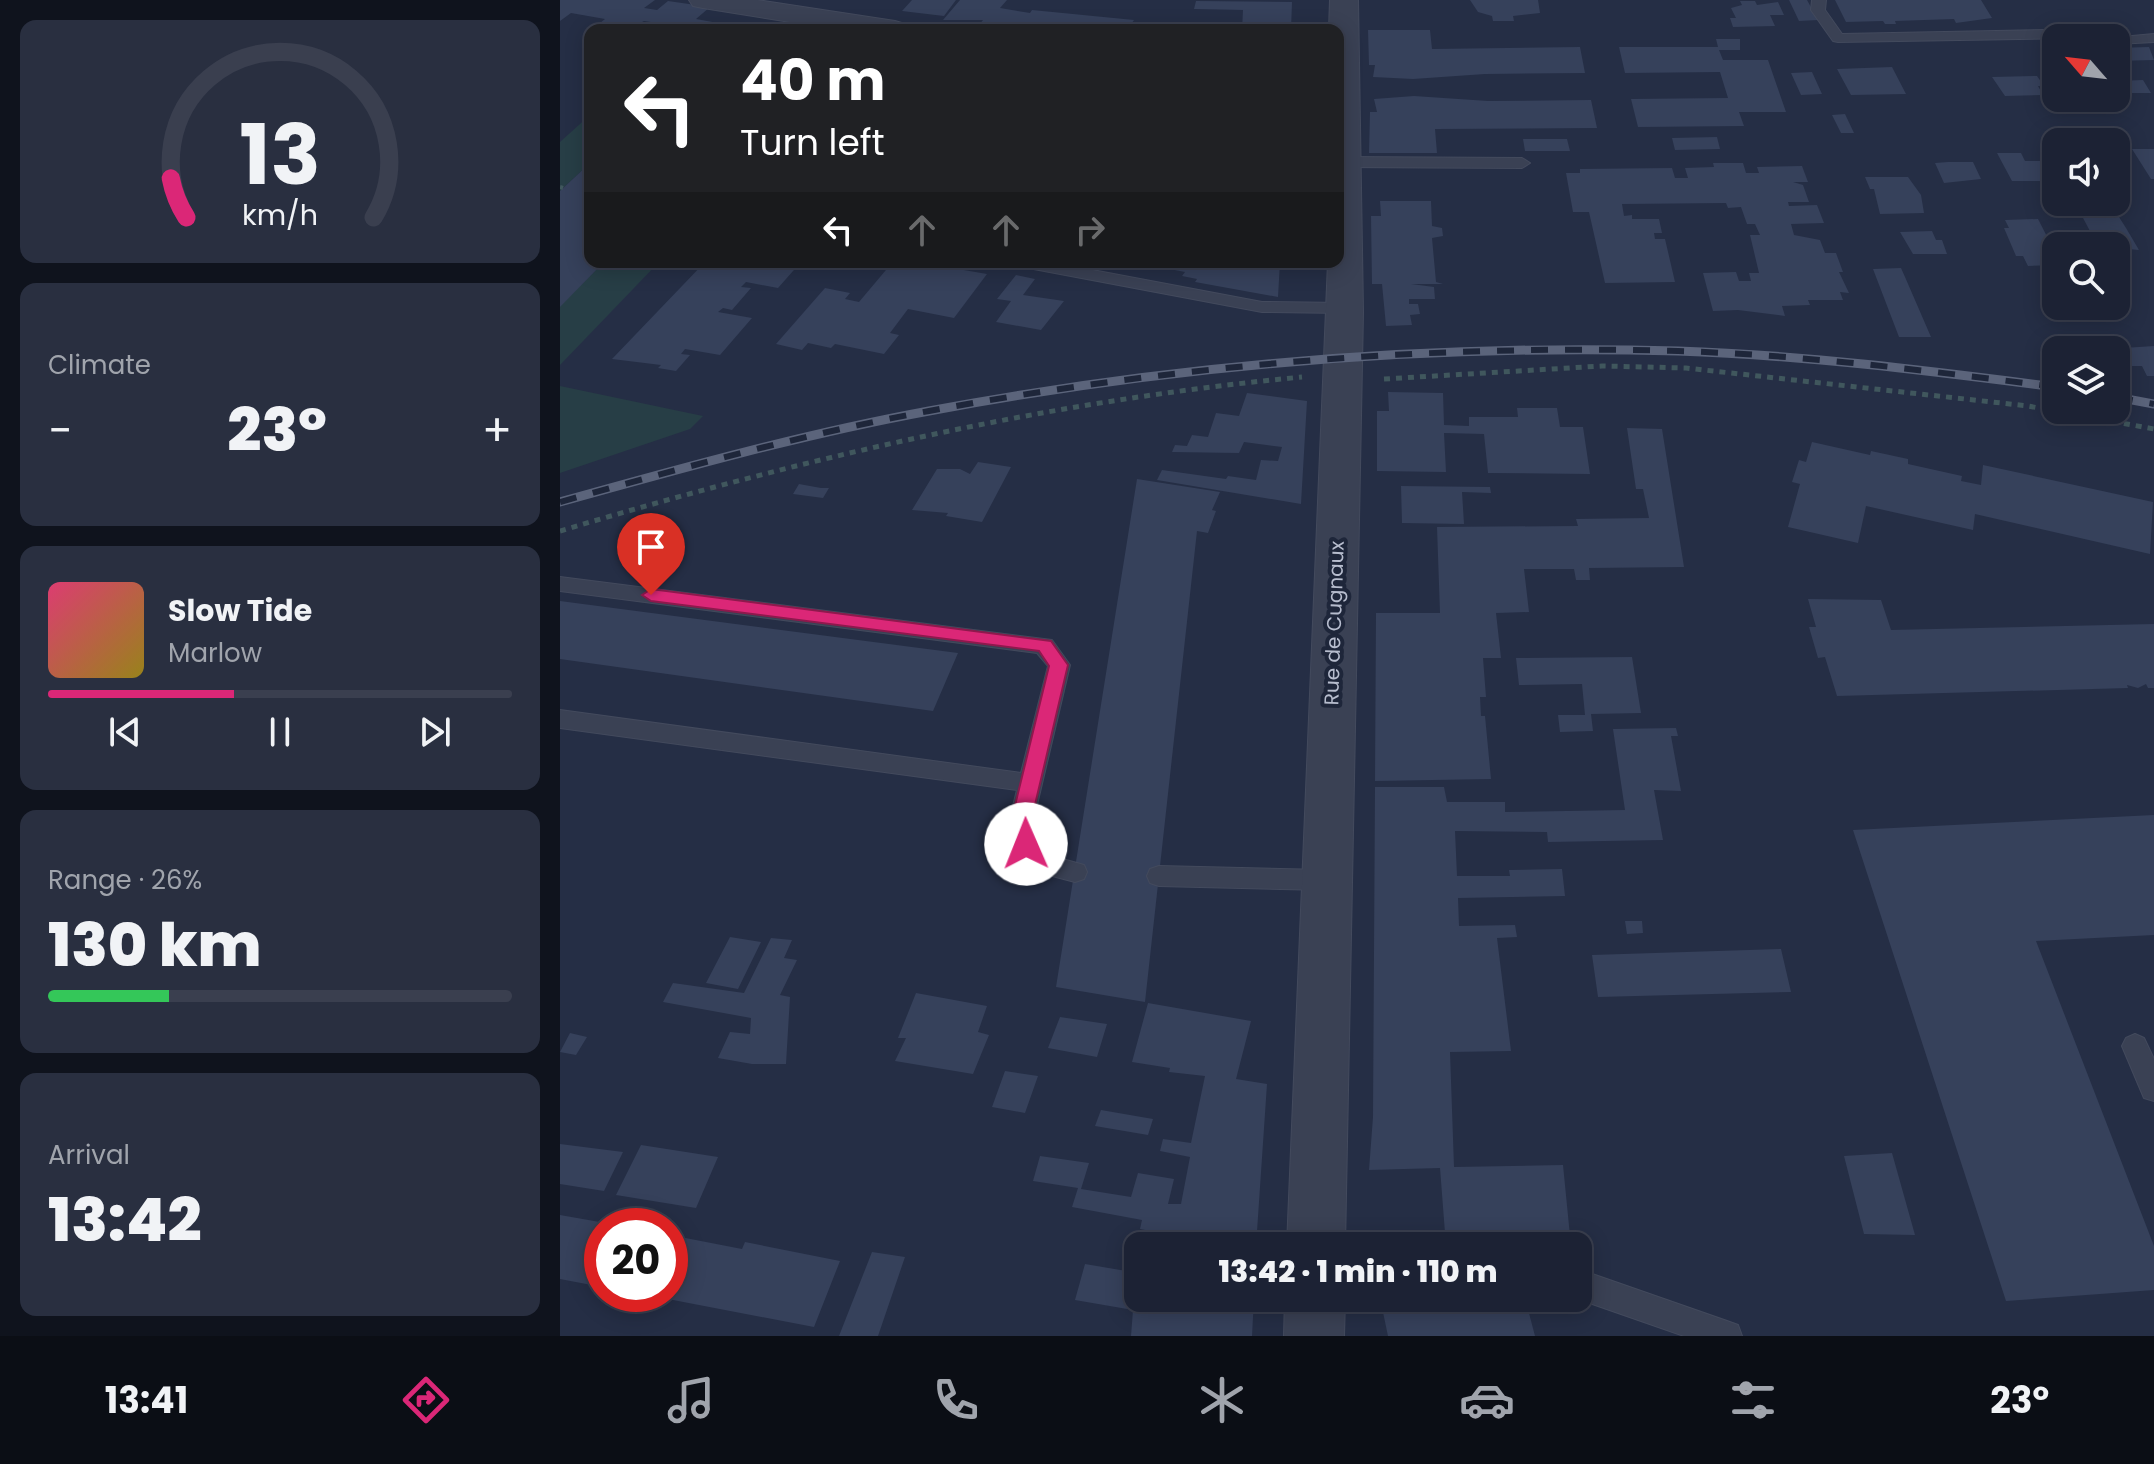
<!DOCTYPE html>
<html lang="en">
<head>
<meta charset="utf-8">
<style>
	:root { --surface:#1c2234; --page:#292f40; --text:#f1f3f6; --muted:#a0a4ac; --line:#3a3f4f; --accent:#db2777 }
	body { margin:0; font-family:Poppins,sans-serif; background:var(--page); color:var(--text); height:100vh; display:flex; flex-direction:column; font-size:30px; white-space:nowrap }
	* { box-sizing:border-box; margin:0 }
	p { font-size:26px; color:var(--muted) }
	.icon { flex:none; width:44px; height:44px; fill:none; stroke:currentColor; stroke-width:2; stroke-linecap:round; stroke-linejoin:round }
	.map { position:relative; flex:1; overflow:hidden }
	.side { display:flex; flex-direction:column; gap:20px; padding:20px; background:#0f131d; width:560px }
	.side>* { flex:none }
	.hud { position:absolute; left:24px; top:24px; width:760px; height:244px; border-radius:16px; box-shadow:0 4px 20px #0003,0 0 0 2px var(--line); background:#202124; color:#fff; overflow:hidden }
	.needle { width:52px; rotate:298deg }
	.buttons { position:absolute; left:1482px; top:24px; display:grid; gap:16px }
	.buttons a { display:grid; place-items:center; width:88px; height:88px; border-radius:16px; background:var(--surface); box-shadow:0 4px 20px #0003,0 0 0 2px var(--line); font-size:40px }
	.speed { position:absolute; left:24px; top:1208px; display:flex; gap:16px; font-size:40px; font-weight:700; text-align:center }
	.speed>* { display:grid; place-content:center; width:104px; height:104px; border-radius:50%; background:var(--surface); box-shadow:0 4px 20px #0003,0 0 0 2px var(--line); line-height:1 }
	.speed .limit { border:12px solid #d22; background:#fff; color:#111 }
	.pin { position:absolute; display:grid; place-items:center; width:68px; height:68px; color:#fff; margin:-82px -34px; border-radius:50% 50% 50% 0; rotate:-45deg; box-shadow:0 0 8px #0007 }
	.pin .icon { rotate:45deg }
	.me { position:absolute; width:88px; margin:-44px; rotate:359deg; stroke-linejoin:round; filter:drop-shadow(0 0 6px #0008) }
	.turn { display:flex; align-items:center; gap:28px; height:168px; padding:0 24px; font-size:36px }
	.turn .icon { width:104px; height:104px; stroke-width:2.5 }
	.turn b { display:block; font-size:56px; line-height:68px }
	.lanes { display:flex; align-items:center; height:76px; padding:0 24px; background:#0003; justify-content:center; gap:40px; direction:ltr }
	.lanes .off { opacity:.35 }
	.big { font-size:60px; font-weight:800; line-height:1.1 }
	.side .card { flex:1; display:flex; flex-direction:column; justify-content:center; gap:12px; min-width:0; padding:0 28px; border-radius:16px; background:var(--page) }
	.side .dial { align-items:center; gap:0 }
	.dial svg { height:208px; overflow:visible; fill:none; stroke:var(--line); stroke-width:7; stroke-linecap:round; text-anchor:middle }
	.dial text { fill:var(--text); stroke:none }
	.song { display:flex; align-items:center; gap:24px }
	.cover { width:96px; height:96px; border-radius:12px; background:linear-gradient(135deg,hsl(340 70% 55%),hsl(50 70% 35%)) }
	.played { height:8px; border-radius:4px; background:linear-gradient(90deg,var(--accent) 40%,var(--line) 40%) }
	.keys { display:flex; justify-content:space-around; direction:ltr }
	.heat { display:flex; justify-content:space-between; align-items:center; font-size:44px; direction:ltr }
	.charge { height:12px; border-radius:6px; background:linear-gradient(90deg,#34c759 26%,var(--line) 0) }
	.trip { position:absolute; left:564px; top:1232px; width:468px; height:80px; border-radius:16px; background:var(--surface); box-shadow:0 4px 20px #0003,0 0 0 2px var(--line); font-weight:800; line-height:80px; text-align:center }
	.tabs { display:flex; height:128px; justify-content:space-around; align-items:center; background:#0b0e15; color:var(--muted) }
	.tabs .icon { width:56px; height:56px }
	.tabs .current { color:var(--accent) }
	.tabs b { font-size:36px; color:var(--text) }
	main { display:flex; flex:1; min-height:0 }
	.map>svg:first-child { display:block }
</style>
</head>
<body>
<main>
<section class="side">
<div class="card dial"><svg viewBox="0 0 100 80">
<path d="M14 69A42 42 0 1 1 86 69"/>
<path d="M14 69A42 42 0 0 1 8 54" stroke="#db2777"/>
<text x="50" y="56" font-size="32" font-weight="700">13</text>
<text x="50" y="72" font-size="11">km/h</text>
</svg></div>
<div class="card"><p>Climate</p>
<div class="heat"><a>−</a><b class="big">23°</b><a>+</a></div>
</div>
<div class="card">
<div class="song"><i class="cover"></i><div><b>Slow Tide</b><p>Marlow</p></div></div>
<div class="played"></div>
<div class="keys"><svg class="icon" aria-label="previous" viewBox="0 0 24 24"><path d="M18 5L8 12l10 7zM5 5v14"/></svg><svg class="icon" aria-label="pause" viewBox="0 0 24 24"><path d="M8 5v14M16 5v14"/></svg><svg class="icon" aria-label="next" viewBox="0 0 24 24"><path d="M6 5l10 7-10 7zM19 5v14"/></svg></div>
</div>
<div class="card"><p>Range · 26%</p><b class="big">130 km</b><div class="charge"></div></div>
<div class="card"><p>Arrival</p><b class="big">13:42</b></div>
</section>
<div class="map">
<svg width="1594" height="1336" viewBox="0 0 1594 1336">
	<rect width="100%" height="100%" fill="#252e45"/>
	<path fill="#273e46" d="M30,115V163L0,191V142Z
		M44,262H99L0,365V306Z
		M0,386L143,416L130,429L0,473Z"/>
	<path fill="#36415b" d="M0,0H95L84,8L97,10L108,1L150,7L136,19L197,30H112L117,26L84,21L67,30L40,23L45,19L11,13L0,21Z
		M352,0H396L384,16L342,11Z
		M400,0H447L440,8L470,13L472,10L574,20L567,30H441L418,26L423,20H383Z
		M910,0H978L980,13L953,16L954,21H933L932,16L918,12Z
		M1229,0H1247L1258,20L1239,21Z
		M1275,0H1421L1432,18L1396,23L1394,19L1335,21L1336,24H1325L1323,21L1286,22Z
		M636,1L732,2L731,30H682L683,10L634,9Z
		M1180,1H1195L1197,5L1218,2L1224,15H1210L1215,26L1173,27L1170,18H1176L1171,8L1182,5Z
		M808,30H870L872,49L1020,47L1025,73L925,74L853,79L813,77L815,65H809Z
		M1156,39H1180V50H1159L1163,60H1208L1226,112H1179L1184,126L1078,127L1071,99L1168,98L1160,72L1065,73L1059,47H1158Z
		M1589,47L1594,60L1556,61V48Z
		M1332,67L1346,94L1291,95L1277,69Z
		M1252,72L1262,94L1241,95L1231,73Z
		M1477,76L1484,86H1478L1483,95L1445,96L1432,77Z
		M1583,80L1591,93H1556V81Z
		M854,96L928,101L1031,100L1037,128L875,129L877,153H809L810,112H817L814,99Z
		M1285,114L1294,133H1281L1272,115Z
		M1157,137L1160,149L1115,150L1112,138Z
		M963,139H1007L1010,151H965Z
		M1572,149H1594V179H1591Z
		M1437,153H1461L1465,161H1480L1491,181H1452Z
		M1388,162H1413L1421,179L1384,183L1375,163Z
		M30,163V262H44L0,307V191Z
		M1153,163H1183L1186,173H1199L1197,167L1242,166L1248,182H1233L1243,185L1249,202H1228L1229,206L1257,205L1264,223L1231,224L1234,235L1260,240L1265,253H1276L1283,272H1279L1289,293L1280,292L1283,300H1248L1250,305L1222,306L1225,316L1178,310L1153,311L1143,273L1176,272L1179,281H1191L1189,273H1199L1190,235H1200L1195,224H1187L1181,207L1168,208L1166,203L1062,204L1064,216L1072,215V219H1099L1102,233H1094L1095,239H1105L1115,282L1045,283L1029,212H1013L1006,173H1020V169L1112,168L1115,178H1128L1125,168L1154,167Z
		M1305,177H1348L1361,195L1364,213L1320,214L1314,189H1310Z
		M820,201H871L872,226L882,228L883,236L872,238L876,282L883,284H851L874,287L875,299H849V304H858L860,314L850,315L852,325L826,326L822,284H812L811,216H821Z
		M1559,217L1566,228L1579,250L1538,246L1523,218Z
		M1478,219L1496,254V265L1468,266L1463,256H1456L1444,228H1449L1445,220Z
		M1372,231L1376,240H1382L1387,254H1353L1340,232Z
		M145,262H241L218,288L186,282L181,287L191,288L172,310L163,308L158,312L192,318L160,355L125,349L121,354L130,355L116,371L98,368L101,365L52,359Z
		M357,262L427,274L394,318L348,309L330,333L339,335L324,354L275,344L271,348L248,343L242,350L216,344L265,288L290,293L285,299L299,302L331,264L351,268Z
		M569,262H720L718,297L635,282L637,279L622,276L625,272L584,264L581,269L566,266Z
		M1341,268L1345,277L1371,337H1339L1313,269Z
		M456,275L475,279L463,295L504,301L481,330L436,322L451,301L437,299Z
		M1594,346V376H1587L1582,366H1556V350H1533Z
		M828,392L883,393L884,425L909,426V417H958L957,408H997L1000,427H1023L1030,474L928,473L924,434L884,433L886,472L817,471V411H829Z
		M687,393L747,401L741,504L597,480L602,470L666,479L668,476L696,480L701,460L718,461L722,447L684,442L679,453L612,452L615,445L627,446L632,435L648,437L656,413L679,416Z
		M1067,428L1102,429L1124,567L1029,568L1030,580H1016L1014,569H964L969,612L936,613L941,658H923L926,697H920L921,716H925L931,779L815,781L816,613H880L877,527L1018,526L1016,519L1089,518L1083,489H1076Z
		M1252,442L1310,455L1311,451L1348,459V464L1402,476L1401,481L1421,485L1423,465L1593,502L1590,554L1415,514L1413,530L1306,506L1298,543L1228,527L1240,484L1232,482L1239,460L1246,462Z
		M418,462L451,467L422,522L386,516L388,513L352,510L377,469H400L410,474Z
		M577,479L660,492L652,510L656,511L648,533L637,531L585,1002L496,987Z
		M239,484L261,488H269L263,498L233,494Z
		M841,486L930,487L931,493L902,492L904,524L842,523Z
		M1248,599L1321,600L1331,630L1594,624V688H1588L1586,684L1578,688L1567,685L1568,688L1277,696L1265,657L1258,658L1249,627H1256Z
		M0,601L398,653L373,711L0,659Z
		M1072,657L1081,713L1031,714L1033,731L1000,732L998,715H1025L1022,684L959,685L956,658Z
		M1116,728L1118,736H1111L1121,791L1094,790L1103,840L988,842L987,832L895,831L897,876H950L949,870L1002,869L1005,896L898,898L899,926L955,925L957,937L937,938L951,1051L890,1052L894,1167L1003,1165L1011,1246H886L880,1168L809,1170L813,1117L815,787H884L887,802H945V812L1065,810L1053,729Z
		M1594,815V935L1476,941L1594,1246V1290L1446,1301L1293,830Z
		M1065,921H1082L1083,933L1067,934Z
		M170,937L201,942L178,989L146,983Z
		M211,938L232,940L224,958L237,960L220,995L230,997L226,1064H192L158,1058L170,1032L190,1034L191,1018L103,1002L113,983L184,993Z
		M1221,949L1231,992L1038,997L1032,955Z
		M356,993L427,1006L418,1032L429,1035L413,1074L335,1061L346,1038H338Z
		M588,1003L691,1021L676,1079L707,1084L696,1246H610L612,1235L580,1229L582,1220L512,1207L518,1188L473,1181L480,1156L529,1163L521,1189L571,1197L578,1173L614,1179L608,1204H621L630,1157L600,1151L603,1139L631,1143L645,1076L609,1072L610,1068L572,1062Z
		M500,1017L547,1024L537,1057L488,1048Z
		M10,1033L27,1037L16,1055L0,1052Z
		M445,1071L478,1076L465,1113L432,1107Z
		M541,1110L593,1119L588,1135L535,1126Z
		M0,1144L63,1152L44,1191L0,1184Z
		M81,1145L158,1157L136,1208L56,1195Z
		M1332,1153L1355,1235L1304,1234L1284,1156Z
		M0,1215L51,1224L42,1226V1287L0,1279Z
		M110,1235L182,1249L185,1242L280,1261L254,1327L87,1295L110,1294Z
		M312,1252L345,1257L318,1336H279Z
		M525,1264L578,1273V1298H694L692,1336H571L573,1310L515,1300Z
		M820,1298H965L975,1336H828Z"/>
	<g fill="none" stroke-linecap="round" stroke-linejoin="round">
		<g stroke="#434a5d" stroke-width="2">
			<path id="service" d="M1252,0H1266L1265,10L1282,34L1490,30L1515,38L1278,42L1273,41L1251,10Z
				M1594,34V42L1556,44V38H1550Z
				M781,157L962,158L970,163L962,168L781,167L778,166Z
				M454,262H490L702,302L784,303L793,308L784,313L702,312L463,267Z
				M0,577L492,640L510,665L472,826L481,853L524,865L527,872L524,879L515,882L462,868L448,826L457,790L0,728V710L461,773L488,666L477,653L0,591Z
				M599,866L765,870L774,873L777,880L774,887L765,890L599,886L590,883L587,876L590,869Z
				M1575,1034L1584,1038L1594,1059V1101L1584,1098L1562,1046L1566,1038Z
				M1018,1269L1167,1321L1178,1325L1182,1336H1124L1018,1299Z"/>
		</g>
		<g stroke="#434a5d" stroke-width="2">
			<path id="minor" d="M129,0H197L335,21L345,24L349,30H280L143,8L133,6Z"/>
		</g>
		<g stroke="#434a5d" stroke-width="2">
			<path id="tertiary" d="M770,0H798L803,312L785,1246H727L768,262H778V30H769Z
				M725,1298H785L784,1336H724Z"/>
		</g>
		<path stroke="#40575d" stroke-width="4" stroke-dasharray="4 4" stroke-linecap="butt" d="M0,187L3,188"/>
		<path stroke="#40575d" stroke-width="5" stroke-dasharray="6 6" stroke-linecap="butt" d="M824,379L1042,366L1126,368L1468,406L1594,429
			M0,531C244,458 488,401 742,377"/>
		<use href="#service" fill="#3a4154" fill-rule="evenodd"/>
		<use href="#minor" fill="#3a4154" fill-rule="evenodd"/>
		<use href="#tertiary" fill="#3a4154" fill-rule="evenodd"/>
		<g stroke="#5b647b" stroke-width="9">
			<path id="rail" d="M1556,397L1594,404
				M0,502C122,468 244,434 369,411C615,365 867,344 1118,351C1245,355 1370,371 1496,387"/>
		</g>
		<use href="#rail" stroke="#1e263a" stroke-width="6" stroke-dasharray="17" stroke-linecap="butt"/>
	</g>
	<path fill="#db2777" stroke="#8e194d" stroke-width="2" d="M91,589L491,641L508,665L470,826L476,844L473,849H459L450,826L489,666L479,651L91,601L82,595Z"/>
	<g text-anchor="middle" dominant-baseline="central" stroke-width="8" stroke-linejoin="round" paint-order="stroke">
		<g font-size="20" fill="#b7bdce" stroke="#1e263a">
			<text transform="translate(774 623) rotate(-88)">Rue de Cugnaux</text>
		</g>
	</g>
</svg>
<div class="buttons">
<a><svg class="needle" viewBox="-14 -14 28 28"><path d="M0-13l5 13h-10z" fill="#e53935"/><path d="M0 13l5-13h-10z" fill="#a0a4ac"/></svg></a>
<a><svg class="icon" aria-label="sound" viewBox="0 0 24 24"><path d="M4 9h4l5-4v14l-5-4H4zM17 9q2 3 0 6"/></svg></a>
<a><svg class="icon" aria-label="search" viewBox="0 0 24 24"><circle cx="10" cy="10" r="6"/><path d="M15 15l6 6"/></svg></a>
<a><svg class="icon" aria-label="layers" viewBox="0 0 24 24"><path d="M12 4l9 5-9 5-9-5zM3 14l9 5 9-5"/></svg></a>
</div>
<div class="speed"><div class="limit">20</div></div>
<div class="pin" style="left:91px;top:595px;background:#d93025"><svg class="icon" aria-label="arrive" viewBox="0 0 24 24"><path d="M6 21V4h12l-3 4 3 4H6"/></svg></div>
<svg class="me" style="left:466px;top:844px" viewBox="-20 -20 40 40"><circle r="19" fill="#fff"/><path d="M0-13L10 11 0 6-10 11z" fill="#db2777"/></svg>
<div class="trip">13:42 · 1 min · 110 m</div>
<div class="hud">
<div class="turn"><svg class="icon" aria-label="left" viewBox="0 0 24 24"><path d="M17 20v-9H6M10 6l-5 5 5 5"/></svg><div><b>40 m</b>Turn left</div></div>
<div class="lanes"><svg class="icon" aria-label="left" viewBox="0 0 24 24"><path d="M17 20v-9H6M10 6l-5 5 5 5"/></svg><svg class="icon off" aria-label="ahead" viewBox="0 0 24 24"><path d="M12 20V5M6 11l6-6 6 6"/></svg><svg class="icon off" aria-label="ahead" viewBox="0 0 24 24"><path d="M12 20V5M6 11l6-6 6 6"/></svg><svg class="icon off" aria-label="right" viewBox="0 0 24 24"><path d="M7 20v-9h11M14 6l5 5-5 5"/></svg></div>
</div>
</div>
</main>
<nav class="tabs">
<b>13:41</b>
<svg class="icon current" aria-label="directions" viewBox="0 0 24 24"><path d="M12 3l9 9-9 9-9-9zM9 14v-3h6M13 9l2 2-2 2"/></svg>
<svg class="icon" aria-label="music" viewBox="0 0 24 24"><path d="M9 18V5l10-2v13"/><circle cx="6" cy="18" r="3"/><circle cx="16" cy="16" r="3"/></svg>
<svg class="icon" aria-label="phone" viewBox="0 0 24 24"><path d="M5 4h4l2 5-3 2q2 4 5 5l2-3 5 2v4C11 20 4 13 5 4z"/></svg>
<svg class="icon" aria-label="climate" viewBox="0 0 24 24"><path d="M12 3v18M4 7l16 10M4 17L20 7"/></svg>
<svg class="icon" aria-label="car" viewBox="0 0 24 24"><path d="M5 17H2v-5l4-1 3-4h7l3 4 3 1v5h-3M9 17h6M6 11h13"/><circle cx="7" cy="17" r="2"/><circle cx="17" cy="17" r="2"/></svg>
<svg class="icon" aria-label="filters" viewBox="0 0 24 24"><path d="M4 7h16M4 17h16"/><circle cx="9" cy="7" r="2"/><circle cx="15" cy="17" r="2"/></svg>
<b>23°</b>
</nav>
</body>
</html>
